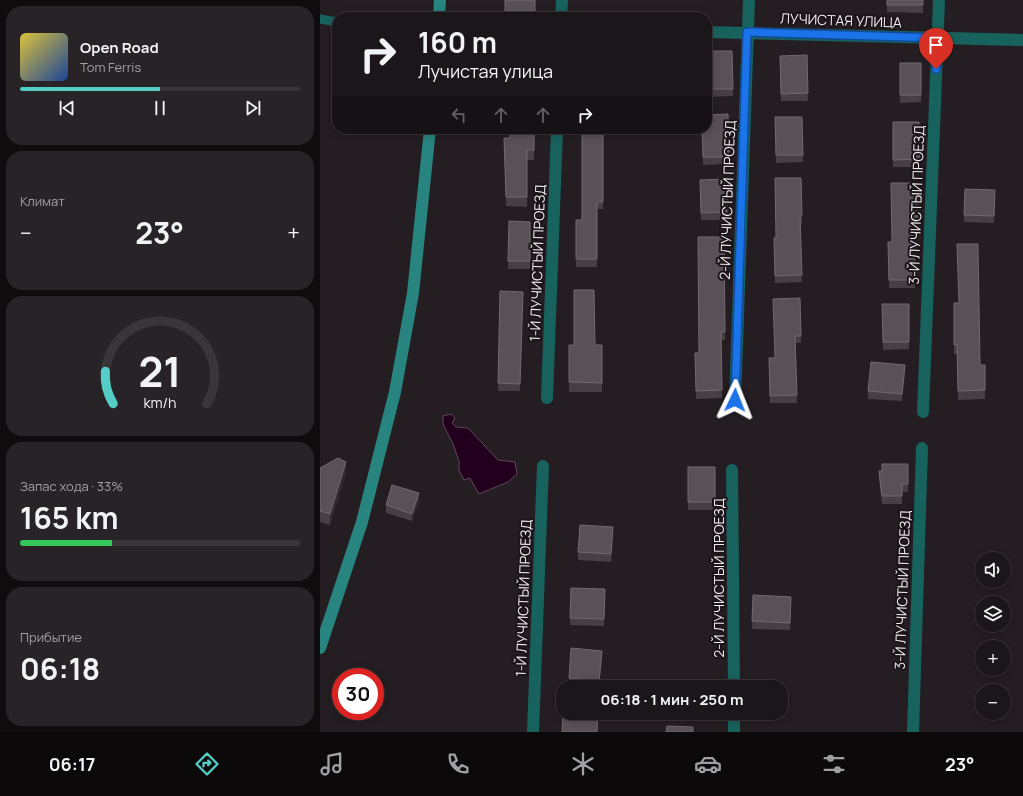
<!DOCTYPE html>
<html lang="ru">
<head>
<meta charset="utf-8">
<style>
	:root { --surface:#1b161a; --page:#282327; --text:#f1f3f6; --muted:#a09fa2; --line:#393539; --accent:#54cdc6 }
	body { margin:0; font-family:Manrope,sans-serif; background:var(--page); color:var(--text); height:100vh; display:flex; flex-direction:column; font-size:15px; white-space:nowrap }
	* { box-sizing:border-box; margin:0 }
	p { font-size:13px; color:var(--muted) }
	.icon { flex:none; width:22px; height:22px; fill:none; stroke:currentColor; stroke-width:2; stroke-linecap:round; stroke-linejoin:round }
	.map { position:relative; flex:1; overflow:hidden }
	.panel { display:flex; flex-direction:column; gap:6px; padding:6px; background:#0f0c0e; width:320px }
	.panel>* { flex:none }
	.hud { position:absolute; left:12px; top:12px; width:380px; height:122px; border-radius:16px; box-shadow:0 2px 10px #0003,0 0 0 1px var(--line); background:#1b161a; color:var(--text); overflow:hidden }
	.tools { position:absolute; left:655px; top:552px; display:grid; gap:8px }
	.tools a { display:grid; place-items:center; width:36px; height:36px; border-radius:50%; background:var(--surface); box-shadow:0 2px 10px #0003,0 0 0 1px var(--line); font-size:20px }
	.speed { position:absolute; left:12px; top:668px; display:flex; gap:8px; font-size:20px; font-weight:700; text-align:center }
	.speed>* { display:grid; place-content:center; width:52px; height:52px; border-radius:50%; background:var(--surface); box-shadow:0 2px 10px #0003,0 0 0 1px var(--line); line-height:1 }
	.speed .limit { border:6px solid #d22; background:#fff; color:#111 }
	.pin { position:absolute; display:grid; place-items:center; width:34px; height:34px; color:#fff; margin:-41px -17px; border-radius:50% 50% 50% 0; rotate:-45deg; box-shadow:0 0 4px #0007 }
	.pin .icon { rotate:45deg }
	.me { position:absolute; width:44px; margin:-22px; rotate:2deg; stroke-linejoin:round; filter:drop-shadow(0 0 3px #0008) }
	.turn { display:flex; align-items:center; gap:14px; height:84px; padding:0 20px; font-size:18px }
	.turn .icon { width:52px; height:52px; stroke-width:2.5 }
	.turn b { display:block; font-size:28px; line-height:34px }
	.lanes { display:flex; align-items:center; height:38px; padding:0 20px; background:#0003; justify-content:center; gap:20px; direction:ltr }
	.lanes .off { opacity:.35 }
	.big { font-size:30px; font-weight:700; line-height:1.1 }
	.panel .card { flex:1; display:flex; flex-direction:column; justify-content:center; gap:6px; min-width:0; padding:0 14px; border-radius:16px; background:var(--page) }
	.panel .dial { align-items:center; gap:0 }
	.dial svg { height:104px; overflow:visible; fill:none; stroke:var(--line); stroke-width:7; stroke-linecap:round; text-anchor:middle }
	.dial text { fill:var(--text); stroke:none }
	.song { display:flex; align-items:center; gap:12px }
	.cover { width:48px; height:48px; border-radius:6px; background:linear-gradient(135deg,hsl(50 70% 55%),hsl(220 70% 35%)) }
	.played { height:4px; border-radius:2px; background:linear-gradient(90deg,var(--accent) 50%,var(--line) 50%) }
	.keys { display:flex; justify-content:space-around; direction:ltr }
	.heat { display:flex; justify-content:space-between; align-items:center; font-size:22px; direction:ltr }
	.charge { height:6px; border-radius:3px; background:linear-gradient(90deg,#34c759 33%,var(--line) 0) }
	.trip { position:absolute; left:236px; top:680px; width:232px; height:40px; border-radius:16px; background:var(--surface); box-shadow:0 2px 10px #0003,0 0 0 1px var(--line); font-weight:700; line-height:40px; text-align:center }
	.tab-bar { display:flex; height:64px; justify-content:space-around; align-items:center; background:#0b090a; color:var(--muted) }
	.tab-bar .icon { width:28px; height:28px }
	.tab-bar .on { color:var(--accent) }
	.tab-bar b { font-size:18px; color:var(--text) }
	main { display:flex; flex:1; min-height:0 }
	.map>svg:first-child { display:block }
</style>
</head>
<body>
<main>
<section class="panel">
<div class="card">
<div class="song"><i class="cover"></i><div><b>Open Road</b><p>Tom Ferris</p></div></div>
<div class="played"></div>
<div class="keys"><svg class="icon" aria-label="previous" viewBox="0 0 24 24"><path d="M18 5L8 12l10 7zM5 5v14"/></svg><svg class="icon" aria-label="pause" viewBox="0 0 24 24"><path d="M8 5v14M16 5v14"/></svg><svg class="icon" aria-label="next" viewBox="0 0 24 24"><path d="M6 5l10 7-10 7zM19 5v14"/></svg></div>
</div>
<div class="card"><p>Климат</p>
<div class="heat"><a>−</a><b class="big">23°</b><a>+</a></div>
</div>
<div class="card dial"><svg viewBox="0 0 100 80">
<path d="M14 69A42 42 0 1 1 86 69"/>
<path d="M14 69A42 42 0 0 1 8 44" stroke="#54cdc6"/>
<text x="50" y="56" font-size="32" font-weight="700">21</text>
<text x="50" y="72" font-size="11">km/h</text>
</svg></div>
<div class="card"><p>Запас хода · 33%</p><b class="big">165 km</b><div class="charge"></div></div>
<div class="card"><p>Прибытие</p><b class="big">06:18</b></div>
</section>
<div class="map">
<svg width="703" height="732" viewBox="0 0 703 732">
	<rect width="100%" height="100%" fill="#241e23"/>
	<path fill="#22001d" stroke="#60465c" d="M131,414L135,418L132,423L136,427L148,428L178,460L195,462L197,474L188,482L159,494L150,478L144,480L139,470V461L133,444L123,424V416Z"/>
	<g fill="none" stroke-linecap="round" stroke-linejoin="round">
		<path stroke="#18625e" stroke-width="9" d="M0,19L17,22"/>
		<path stroke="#18625e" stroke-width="12" d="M241,17L242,0
			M387,32L703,40
			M227,398L237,129
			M415,401L429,0
			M603,412L619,0
			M412,470L414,687
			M414,713V732
			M213,732L223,466
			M593,732L602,448"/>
		<path stroke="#28847f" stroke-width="12" d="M119,17L120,0
			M0,648L42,522L75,392L93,293L110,129"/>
	</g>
	<path fill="#473f45" d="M185,0H215V17H185Z
		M567,0H603V13L567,12Z
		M387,51H412L413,96L387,97Z
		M487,55L488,101H461L460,56Z
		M580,63H601V102L580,103Z
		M408,114L409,160H406V164L383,165L382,129Z
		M455,117H482L483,162L456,163Z
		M573,122H599L600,167H573Z
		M215,129L214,160H207V207L186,206L184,138H190Z
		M283,129V209H277V267H256V220H262Z
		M481,178L482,223H480L482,282L455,283L454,238L456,237Z
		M407,179V220H381L380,180Z
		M598,183V228H595V288H569L568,242H572Z
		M675,198L674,223L644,222V215Z
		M189,221L210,222V269H188Z
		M404,237L405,340H401L402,398L376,399L375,353H379Z
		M180,291L203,292L200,391H178Z
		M480,298L481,343H475L477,403H450L449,358H455Z
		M562,304H589V349L563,350Z
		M634,312L660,365H665V399L638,400L637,354H634Z
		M249,345H282V392H249Z
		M585,372L582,401L548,399V391Z
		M588,464V492H582V504H562L559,479V471H562Z
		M368,467H395V510H368Z
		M0,468L26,473L10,525L0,522Z
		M99,501L92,521L66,513V505Z
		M293,535L291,562L258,560V552Z
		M251,588L285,589L284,626L250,625Z
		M433,595L471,597L470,630L432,629Z
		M282,659L279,687H261L249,686V678Z"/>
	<path fill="#312a30" d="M585,365V372L582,401V394Z
		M26,462V473L10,525V514Z
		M99,493V501L92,521V514Z
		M293,527V535L291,562V554Z
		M282,651V659L279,687V681Z"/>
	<path fill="#595157" stroke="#706a6f" d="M185,0H215V11H185Z
		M567,0H603V5H567Z
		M387,51H412L413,89H387Z
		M487,55L488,93L461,94L460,56Z
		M580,63H601V95H580Z
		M408,114L409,152H406V157H383L382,129H387V115Z
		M455,117H482L483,155H456Z
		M573,122H599L600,159L573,160Z
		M190,129H214V150H207V197H186L184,138H190Z
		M262,129H283V202H277V259H256V220H262Z
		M455,178H481L482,215L480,216L482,275L455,276L454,238L456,237Z
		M407,179V212L381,213L380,180Z
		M571,183H598V221H594L595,280H569L568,242H572Z
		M645,189L675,190L674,216L644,215Z
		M189,221L210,222V261H188Z
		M378,237H404L405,332H401L402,390L376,391L375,353H379Z
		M637,244H658L660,365H665V390L638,391L637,344L634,345V303H639Z
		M254,290H274L275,345H282V383L249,382V345H254Z
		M180,291L203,292L200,384L178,383Z
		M480,298L481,336H475L477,395L450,396L449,358H455L453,299Z
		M562,304H589V342H563Z
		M551,362L585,365L582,394L548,391Z
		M18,458L26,462L10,514L0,511V468Z
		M562,464H588V484H582V496H562L559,471H562Z
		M368,467H395V502H368Z
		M72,485L99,493L92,514L66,505Z
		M260,525L293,527L291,554L258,552Z
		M251,588L285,589L284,619L250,618Z
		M433,595L471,597L470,623L432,621Z
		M251,648L282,651L279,681L249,678Z
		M243,712V713L278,714L277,732H242Z
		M347,726L373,727V732H346Z"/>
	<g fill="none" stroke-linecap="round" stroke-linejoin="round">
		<g stroke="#114b97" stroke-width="10">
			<path id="route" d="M415,400L427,32L618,38L616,69"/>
		</g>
		<use href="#route" stroke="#1a73e8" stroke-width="7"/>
	</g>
	<g text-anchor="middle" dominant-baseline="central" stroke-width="4" stroke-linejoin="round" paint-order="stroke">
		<g font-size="14" fill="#efebee" stroke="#1b1419">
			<text transform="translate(521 20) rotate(2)">ЛУЧИСТАЯ УЛИЦА</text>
			<text transform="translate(407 200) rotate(-88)">2-Й ЛУЧИСТЫЙ ПРОЕЗД</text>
			<text transform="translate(596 205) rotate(-88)">3-Й ЛУЧИСТЫЙ ПРОЕЗД</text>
			<text transform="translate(217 263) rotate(-88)">1-Й ЛУЧИСТЫЙ ПРОЕЗД</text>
			<text transform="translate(398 578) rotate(-90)">2-Й ЛУЧИСТЫЙ ПРОЕЗД</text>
			<text transform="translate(582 590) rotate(-88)">3-Й ЛУЧИСТЫЙ ПРОЕЗД</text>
			<text transform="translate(203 598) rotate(-88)">1-Й ЛУЧИСТЫЙ ПРОЕЗД</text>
		</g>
	</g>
</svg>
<div class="tools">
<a><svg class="icon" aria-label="sound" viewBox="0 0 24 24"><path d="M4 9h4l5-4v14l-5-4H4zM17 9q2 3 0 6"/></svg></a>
<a><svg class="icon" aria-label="layers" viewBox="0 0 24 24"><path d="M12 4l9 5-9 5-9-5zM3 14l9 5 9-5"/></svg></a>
<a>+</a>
<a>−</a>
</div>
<div class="speed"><div class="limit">30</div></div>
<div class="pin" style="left:616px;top:69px;background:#d93025"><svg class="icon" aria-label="arrive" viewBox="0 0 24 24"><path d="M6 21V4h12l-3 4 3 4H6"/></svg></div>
<svg class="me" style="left:415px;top:400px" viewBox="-20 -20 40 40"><path d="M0-17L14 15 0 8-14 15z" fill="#1a73e8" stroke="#fff" stroke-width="4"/></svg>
<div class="trip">06:18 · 1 мин · 250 m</div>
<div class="hud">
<div class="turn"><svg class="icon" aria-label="right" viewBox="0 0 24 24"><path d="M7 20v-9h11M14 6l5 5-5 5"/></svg><div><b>160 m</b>Лучистая улица</div></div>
<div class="lanes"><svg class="icon off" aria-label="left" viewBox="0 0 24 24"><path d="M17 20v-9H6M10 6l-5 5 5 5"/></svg><svg class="icon off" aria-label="ahead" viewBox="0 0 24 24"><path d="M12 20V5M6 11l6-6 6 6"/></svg><svg class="icon off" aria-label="ahead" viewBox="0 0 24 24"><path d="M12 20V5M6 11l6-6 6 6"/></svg><svg class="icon" aria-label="right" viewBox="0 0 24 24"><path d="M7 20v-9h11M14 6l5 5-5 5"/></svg></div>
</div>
</div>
</main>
<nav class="tab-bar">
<b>06:17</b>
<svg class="icon on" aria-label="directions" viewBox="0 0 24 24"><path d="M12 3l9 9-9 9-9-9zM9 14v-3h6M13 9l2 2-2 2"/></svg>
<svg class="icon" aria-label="music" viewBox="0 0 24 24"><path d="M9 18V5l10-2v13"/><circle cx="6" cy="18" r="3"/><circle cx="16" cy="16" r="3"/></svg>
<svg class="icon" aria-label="phone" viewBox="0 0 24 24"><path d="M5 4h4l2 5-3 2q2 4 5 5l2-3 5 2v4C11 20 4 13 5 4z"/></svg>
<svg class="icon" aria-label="climate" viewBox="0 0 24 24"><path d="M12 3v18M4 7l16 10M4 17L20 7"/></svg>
<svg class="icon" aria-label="car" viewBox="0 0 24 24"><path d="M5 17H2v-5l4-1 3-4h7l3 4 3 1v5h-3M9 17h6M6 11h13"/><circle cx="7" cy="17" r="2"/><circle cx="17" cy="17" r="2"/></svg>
<svg class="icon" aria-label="filters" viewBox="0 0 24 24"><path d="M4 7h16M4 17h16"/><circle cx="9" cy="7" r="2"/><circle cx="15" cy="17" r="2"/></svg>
<b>23°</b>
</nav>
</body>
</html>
